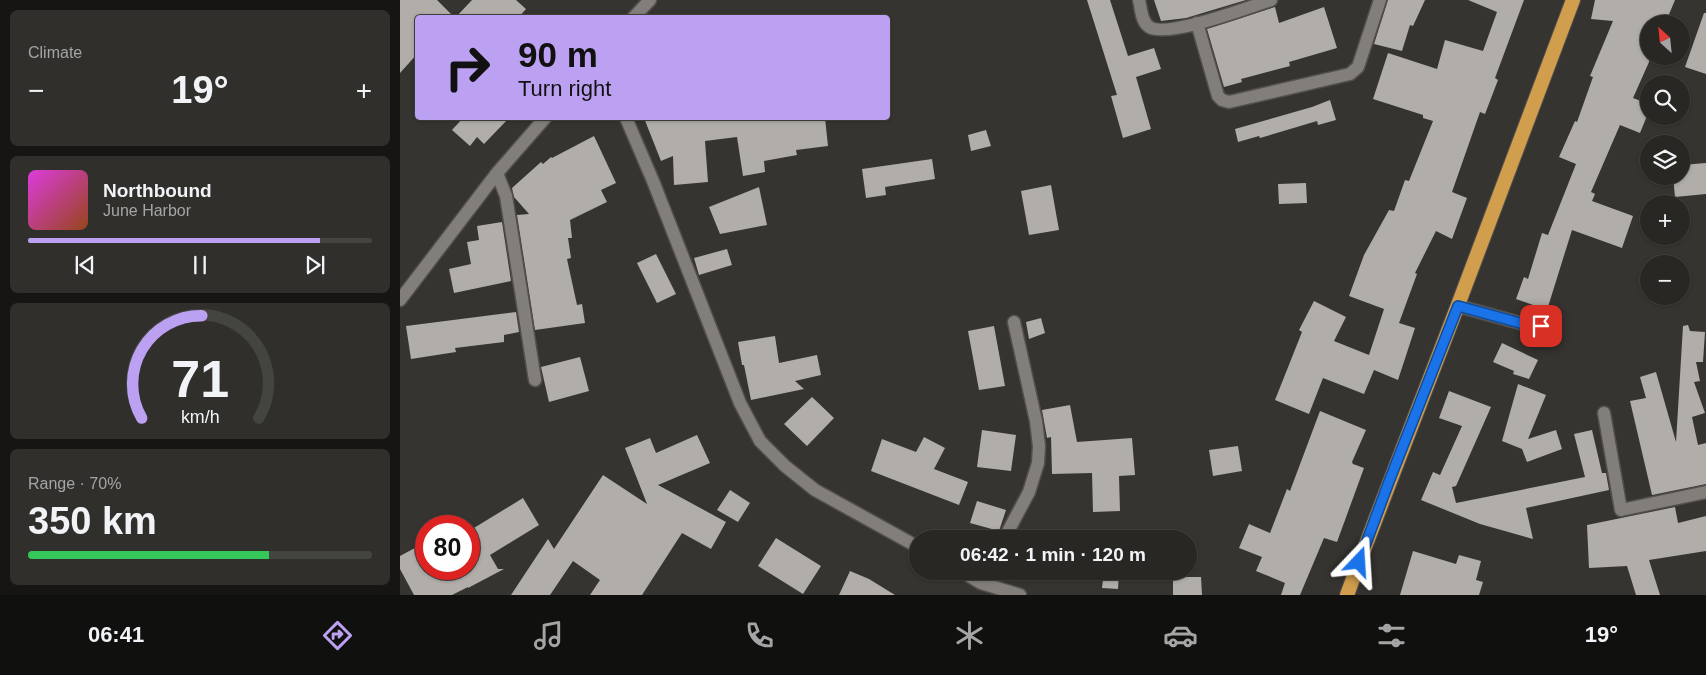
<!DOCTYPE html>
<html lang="en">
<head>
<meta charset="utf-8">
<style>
	:root { --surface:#282724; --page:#302f2c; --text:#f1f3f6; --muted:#a5a5a6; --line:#444441; --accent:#bca0f2 }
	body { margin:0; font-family:Helvetica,sans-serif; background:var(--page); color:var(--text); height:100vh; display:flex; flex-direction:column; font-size:19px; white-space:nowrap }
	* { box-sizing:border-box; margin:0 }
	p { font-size:16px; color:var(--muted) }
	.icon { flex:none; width:28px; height:28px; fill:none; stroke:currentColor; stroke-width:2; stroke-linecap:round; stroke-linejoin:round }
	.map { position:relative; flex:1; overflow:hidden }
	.drawer { display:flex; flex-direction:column; gap:10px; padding:10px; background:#161514; width:400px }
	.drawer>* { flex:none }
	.banner { position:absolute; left:15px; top:15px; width:475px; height:105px; border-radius:5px; box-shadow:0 1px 4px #0004,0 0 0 1px var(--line); background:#bca0f2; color:#111; overflow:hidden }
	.needle { width:32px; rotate:333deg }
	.buttons { position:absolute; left:1240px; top:15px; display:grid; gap:10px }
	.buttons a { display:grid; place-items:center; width:50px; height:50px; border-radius:50%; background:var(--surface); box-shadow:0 1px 4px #0004,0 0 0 1px var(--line); font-size:25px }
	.speed { position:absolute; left:15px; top:515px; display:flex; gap:10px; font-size:25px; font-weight:700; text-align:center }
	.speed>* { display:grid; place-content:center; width:65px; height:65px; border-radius:50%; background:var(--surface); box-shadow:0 1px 4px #0004,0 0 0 1px var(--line); line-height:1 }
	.speed .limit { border:8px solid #d22; background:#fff; color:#111 }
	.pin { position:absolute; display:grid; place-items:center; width:42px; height:42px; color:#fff; margin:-21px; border-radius:10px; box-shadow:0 2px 8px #0006 }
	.me { position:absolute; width:55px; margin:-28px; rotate:20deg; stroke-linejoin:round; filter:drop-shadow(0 0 4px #0008) }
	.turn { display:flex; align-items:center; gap:18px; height:105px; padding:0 20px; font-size:22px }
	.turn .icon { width:65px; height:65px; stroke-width:2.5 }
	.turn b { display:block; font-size:35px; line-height:42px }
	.big { font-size:38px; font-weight:700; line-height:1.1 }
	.drawer .widget { flex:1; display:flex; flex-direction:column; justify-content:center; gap:8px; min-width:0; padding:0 18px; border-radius:8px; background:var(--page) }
	.drawer .dial { align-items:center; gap:0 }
	.dial svg { height:130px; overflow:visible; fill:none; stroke:var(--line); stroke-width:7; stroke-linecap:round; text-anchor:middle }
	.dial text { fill:var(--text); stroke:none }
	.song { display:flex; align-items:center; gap:15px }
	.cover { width:60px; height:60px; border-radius:8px; background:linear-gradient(135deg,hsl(300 70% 55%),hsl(20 70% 35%)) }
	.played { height:5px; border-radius:2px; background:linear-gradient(90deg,var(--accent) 85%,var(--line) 85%) }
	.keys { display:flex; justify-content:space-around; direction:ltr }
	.heat { display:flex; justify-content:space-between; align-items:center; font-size:28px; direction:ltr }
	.charge { height:8px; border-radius:4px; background:linear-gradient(90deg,#34c759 70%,var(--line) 0) }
	.trip { position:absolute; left:509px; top:530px; width:288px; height:50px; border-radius:25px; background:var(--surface); box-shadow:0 1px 4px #0004,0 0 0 1px var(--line); font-weight:700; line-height:50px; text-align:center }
	.tabs { display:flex; height:80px; justify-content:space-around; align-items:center; background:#10100e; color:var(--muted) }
	.tabs .icon { width:35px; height:35px }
	.tabs .on { color:var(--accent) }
	.tabs b { font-size:22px; color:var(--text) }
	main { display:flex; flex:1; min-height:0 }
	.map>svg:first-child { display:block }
</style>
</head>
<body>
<main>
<section class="drawer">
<div class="widget"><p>Climate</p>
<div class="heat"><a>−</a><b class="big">19°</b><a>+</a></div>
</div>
<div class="widget">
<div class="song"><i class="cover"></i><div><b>Northbound</b><p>June Harbor</p></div></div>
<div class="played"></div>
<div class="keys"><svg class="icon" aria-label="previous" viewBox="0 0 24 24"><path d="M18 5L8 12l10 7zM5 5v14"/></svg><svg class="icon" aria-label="pause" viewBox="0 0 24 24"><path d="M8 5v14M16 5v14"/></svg><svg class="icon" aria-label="next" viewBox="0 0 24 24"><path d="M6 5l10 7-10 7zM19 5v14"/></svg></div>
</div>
<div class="widget dial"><svg viewBox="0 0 100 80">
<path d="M14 69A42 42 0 1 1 86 69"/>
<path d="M14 69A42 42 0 0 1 51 6" stroke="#bca0f2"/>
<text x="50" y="56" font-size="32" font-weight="700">71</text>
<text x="50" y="72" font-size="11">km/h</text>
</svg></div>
<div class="widget"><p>Range · 70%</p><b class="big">350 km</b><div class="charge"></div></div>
</section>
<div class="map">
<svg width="1306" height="595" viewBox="0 0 1306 595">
	<rect width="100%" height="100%" fill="#363430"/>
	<path fill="#b1ada9" d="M0,0H37L55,18H18V53L0,73Z
		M72,0H116L126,9L118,18H55Z
		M687,0H710L728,56L754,48L761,69L736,77L751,129L723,138L711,96L717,95Z
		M754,0H846L786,18L761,21Z
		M988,0H1025L1013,26L1010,25L1002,51L974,44Z
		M1068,0H1124L1095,78L1098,80L1085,114L1080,112L1052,192L1067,198L1052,239L1036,231L1015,273L1017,274L999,323L1015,328L998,380L974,370L964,394L923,378L909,414L875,400L902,332L899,330L914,301L946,317L934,341L969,355L984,309L949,296L964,255L989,210L994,211L1005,180L1009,181L1033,121L1023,118V115L973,99L988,53L1037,69L1045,40L1083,51L1097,12Z
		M1195,0H1275L1265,24H1249V62L1233,98L1249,104V111L1240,133L1220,125L1191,192L1195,194L1192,201L1233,216L1222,248L1172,230L1147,310L1116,299L1124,277L1128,279L1142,233L1148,235L1176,164L1159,157L1175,121L1177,122L1193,77L1190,76L1213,21L1191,19Z
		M875,7L879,23L924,7L937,48L889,62L890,66L841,79L842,82L824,87L807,29Z
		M1304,13H1306V74L1285,67Z
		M930,100L936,120L918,125L917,121L860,138L859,136L838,142L835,129L912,107Z
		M63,118H109L84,144L77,137L70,146L52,130Z
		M244,118H425L428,146L396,150L397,155L364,161L365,172L343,176L337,137L305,141L308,182L274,185L273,156L261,161Z
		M586,130L591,146L571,151L568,135Z
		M194,136L216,183L201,190L207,202L170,220L172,238H168L171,258L167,259L177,305L182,304L185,323L135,330L117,215L129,214L114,197L112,188L141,162L143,164L151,157L152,158Z
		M532,159L535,179L485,187L486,195L466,198L462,169Z
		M1306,163V194L1275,197L1273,176H1281V165Z
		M906,183L907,203L879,204L878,184Z
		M651,185L659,230L629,235L621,191Z
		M359,187L367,225L320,234L309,207Z
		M102,222L111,281L54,293L49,269L71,264L67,242L79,240L77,226Z
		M327,249L332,265L299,275L294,258Z
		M256,254L276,294L257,303L237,263Z
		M116,312L119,332L104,335V342L55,348L56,352L11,359L6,326Z
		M641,318L645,333L629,339L626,322Z
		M1288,325L1290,331L1305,332L1303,362H1296L1300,381L1294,382L1305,413L1292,417L1298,445L1306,443V484L1252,495L1230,401L1246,398L1240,377L1256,372L1276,442L1283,326Z
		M594,326L605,386L579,390L568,331Z
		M375,336L379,363L417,355L421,375L395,381L404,389L351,400L344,365H342L338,342Z
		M1102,343L1138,360L1129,379L1113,374L1114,371L1093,362Z
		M180,357L189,391L149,402L141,367Z
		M1118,384L1146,395L1128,439L1156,430L1162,449L1127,462L1122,449L1102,441Z
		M1049,391L1091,407L1056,486L1052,487L1056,503L1185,477L1174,434L1192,430L1202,473H1206L1209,490L1126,508L1133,539L1080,524L1021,500L1033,472L1040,475L1062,426L1039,418Z
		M412,397L434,418L407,446L384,424Z
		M670,405L677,442L732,438L735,475L719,476L720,511L693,512L692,473L652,474L651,437L647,438L642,410Z
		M920,411L966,430L952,462L953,464L964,468L937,542L924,538L900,595H881L885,583L856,571L862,557L839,548L849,524L870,533L887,489L890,491Z
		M582,430L616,435L611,471L577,467Z
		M297,435L310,463L258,485L326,522L311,549L282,533L242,595H190L200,580L173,561L150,595H111L148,539L154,549L203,475L247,504L225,448L250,438L256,453Z
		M524,437L545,448L534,469L568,482L559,505L471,471L482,439L516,452Z
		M838,446L842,471L813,476L809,450Z
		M330,490L350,503L338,522L317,510Z
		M123,498L139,525L90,555L98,569H104L68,588V587L52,595H14L0,569V556L26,542V569H69V531Z
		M577,501L606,510L599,531L570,523Z
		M1275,507L1278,523L1306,516V551L1249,560L1260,595H1236L1227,566L1189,568L1187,525Z
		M376,538L421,566L403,594L358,566Z
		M1013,551L1056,564L1059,555L1081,561L1076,580L1083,582L1079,595H1000Z
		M450,571L469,579L495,595H439Z
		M704,571H719L718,589L702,588Z
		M773,577H801L802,595H773Z"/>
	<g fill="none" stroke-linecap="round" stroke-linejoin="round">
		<g stroke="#524f4c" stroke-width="15">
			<path id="minor" d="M739,0C741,8 741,20 748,26C763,40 850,7 871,0
				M233,18L250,0
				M797,23L818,96L822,100L829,102L950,74L958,67L980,0
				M226,118L253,181L340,403L360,441L385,466L415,490L518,547
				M97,173L106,196L135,380
				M0,300L97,173L145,118
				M1058,306L1120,323L1141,326
				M1204,413L1221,510L1306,492
				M604,539L629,492L638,463L639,446L636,421L614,322
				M561,571L581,583L620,595"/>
		</g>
		<g stroke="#524f4c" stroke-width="16">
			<path id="trunk" d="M947,595C983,498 1021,402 1058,305C1097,203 1134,101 1173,0"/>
		</g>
		<use href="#minor" stroke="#827f7b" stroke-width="12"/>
		<use href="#trunk" stroke="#d09e4c" stroke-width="14"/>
	</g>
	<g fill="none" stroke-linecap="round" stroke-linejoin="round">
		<g stroke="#114b97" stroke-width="12">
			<path id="route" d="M959,562L990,479L1058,306L1120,323L1141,326"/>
		</g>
		<use href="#route" stroke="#1a73e8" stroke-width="9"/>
	</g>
</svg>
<div class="buttons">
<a><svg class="needle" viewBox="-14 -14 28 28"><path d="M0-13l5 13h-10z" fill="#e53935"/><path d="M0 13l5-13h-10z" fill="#a5a5a6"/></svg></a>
<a><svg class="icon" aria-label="search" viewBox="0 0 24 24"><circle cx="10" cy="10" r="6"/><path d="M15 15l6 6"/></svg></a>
<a><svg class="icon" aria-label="layers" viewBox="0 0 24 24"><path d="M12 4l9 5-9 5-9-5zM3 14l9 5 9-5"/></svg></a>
<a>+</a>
<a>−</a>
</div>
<div class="speed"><div class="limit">80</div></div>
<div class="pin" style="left:1141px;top:326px;background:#d93025"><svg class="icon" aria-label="arrive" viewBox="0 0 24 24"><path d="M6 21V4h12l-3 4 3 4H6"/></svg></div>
<svg class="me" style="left:959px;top:562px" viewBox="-20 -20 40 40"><path d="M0-17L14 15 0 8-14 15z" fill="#1a73e8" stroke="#fff" stroke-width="4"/></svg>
<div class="trip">06:42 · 1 min · 120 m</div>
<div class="banner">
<div class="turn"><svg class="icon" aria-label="right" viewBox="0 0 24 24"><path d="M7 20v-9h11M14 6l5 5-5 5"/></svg><div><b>90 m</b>Turn right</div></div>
</div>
</div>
</main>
<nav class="tabs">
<b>06:41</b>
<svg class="icon on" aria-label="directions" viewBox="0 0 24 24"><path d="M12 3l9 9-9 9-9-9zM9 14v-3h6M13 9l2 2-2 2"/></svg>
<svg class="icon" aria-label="music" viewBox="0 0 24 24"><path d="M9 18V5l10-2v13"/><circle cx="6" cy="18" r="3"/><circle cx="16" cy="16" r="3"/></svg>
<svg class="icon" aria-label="phone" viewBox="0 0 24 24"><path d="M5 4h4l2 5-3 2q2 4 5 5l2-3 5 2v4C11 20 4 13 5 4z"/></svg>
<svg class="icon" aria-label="climate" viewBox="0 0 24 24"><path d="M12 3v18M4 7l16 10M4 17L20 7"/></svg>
<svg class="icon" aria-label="car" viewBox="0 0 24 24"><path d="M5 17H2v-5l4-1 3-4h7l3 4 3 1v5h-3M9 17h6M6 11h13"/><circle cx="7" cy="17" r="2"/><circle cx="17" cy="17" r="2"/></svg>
<svg class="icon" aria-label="filters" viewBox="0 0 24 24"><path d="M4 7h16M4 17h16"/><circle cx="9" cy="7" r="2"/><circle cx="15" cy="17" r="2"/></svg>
<b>19°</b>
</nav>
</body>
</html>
